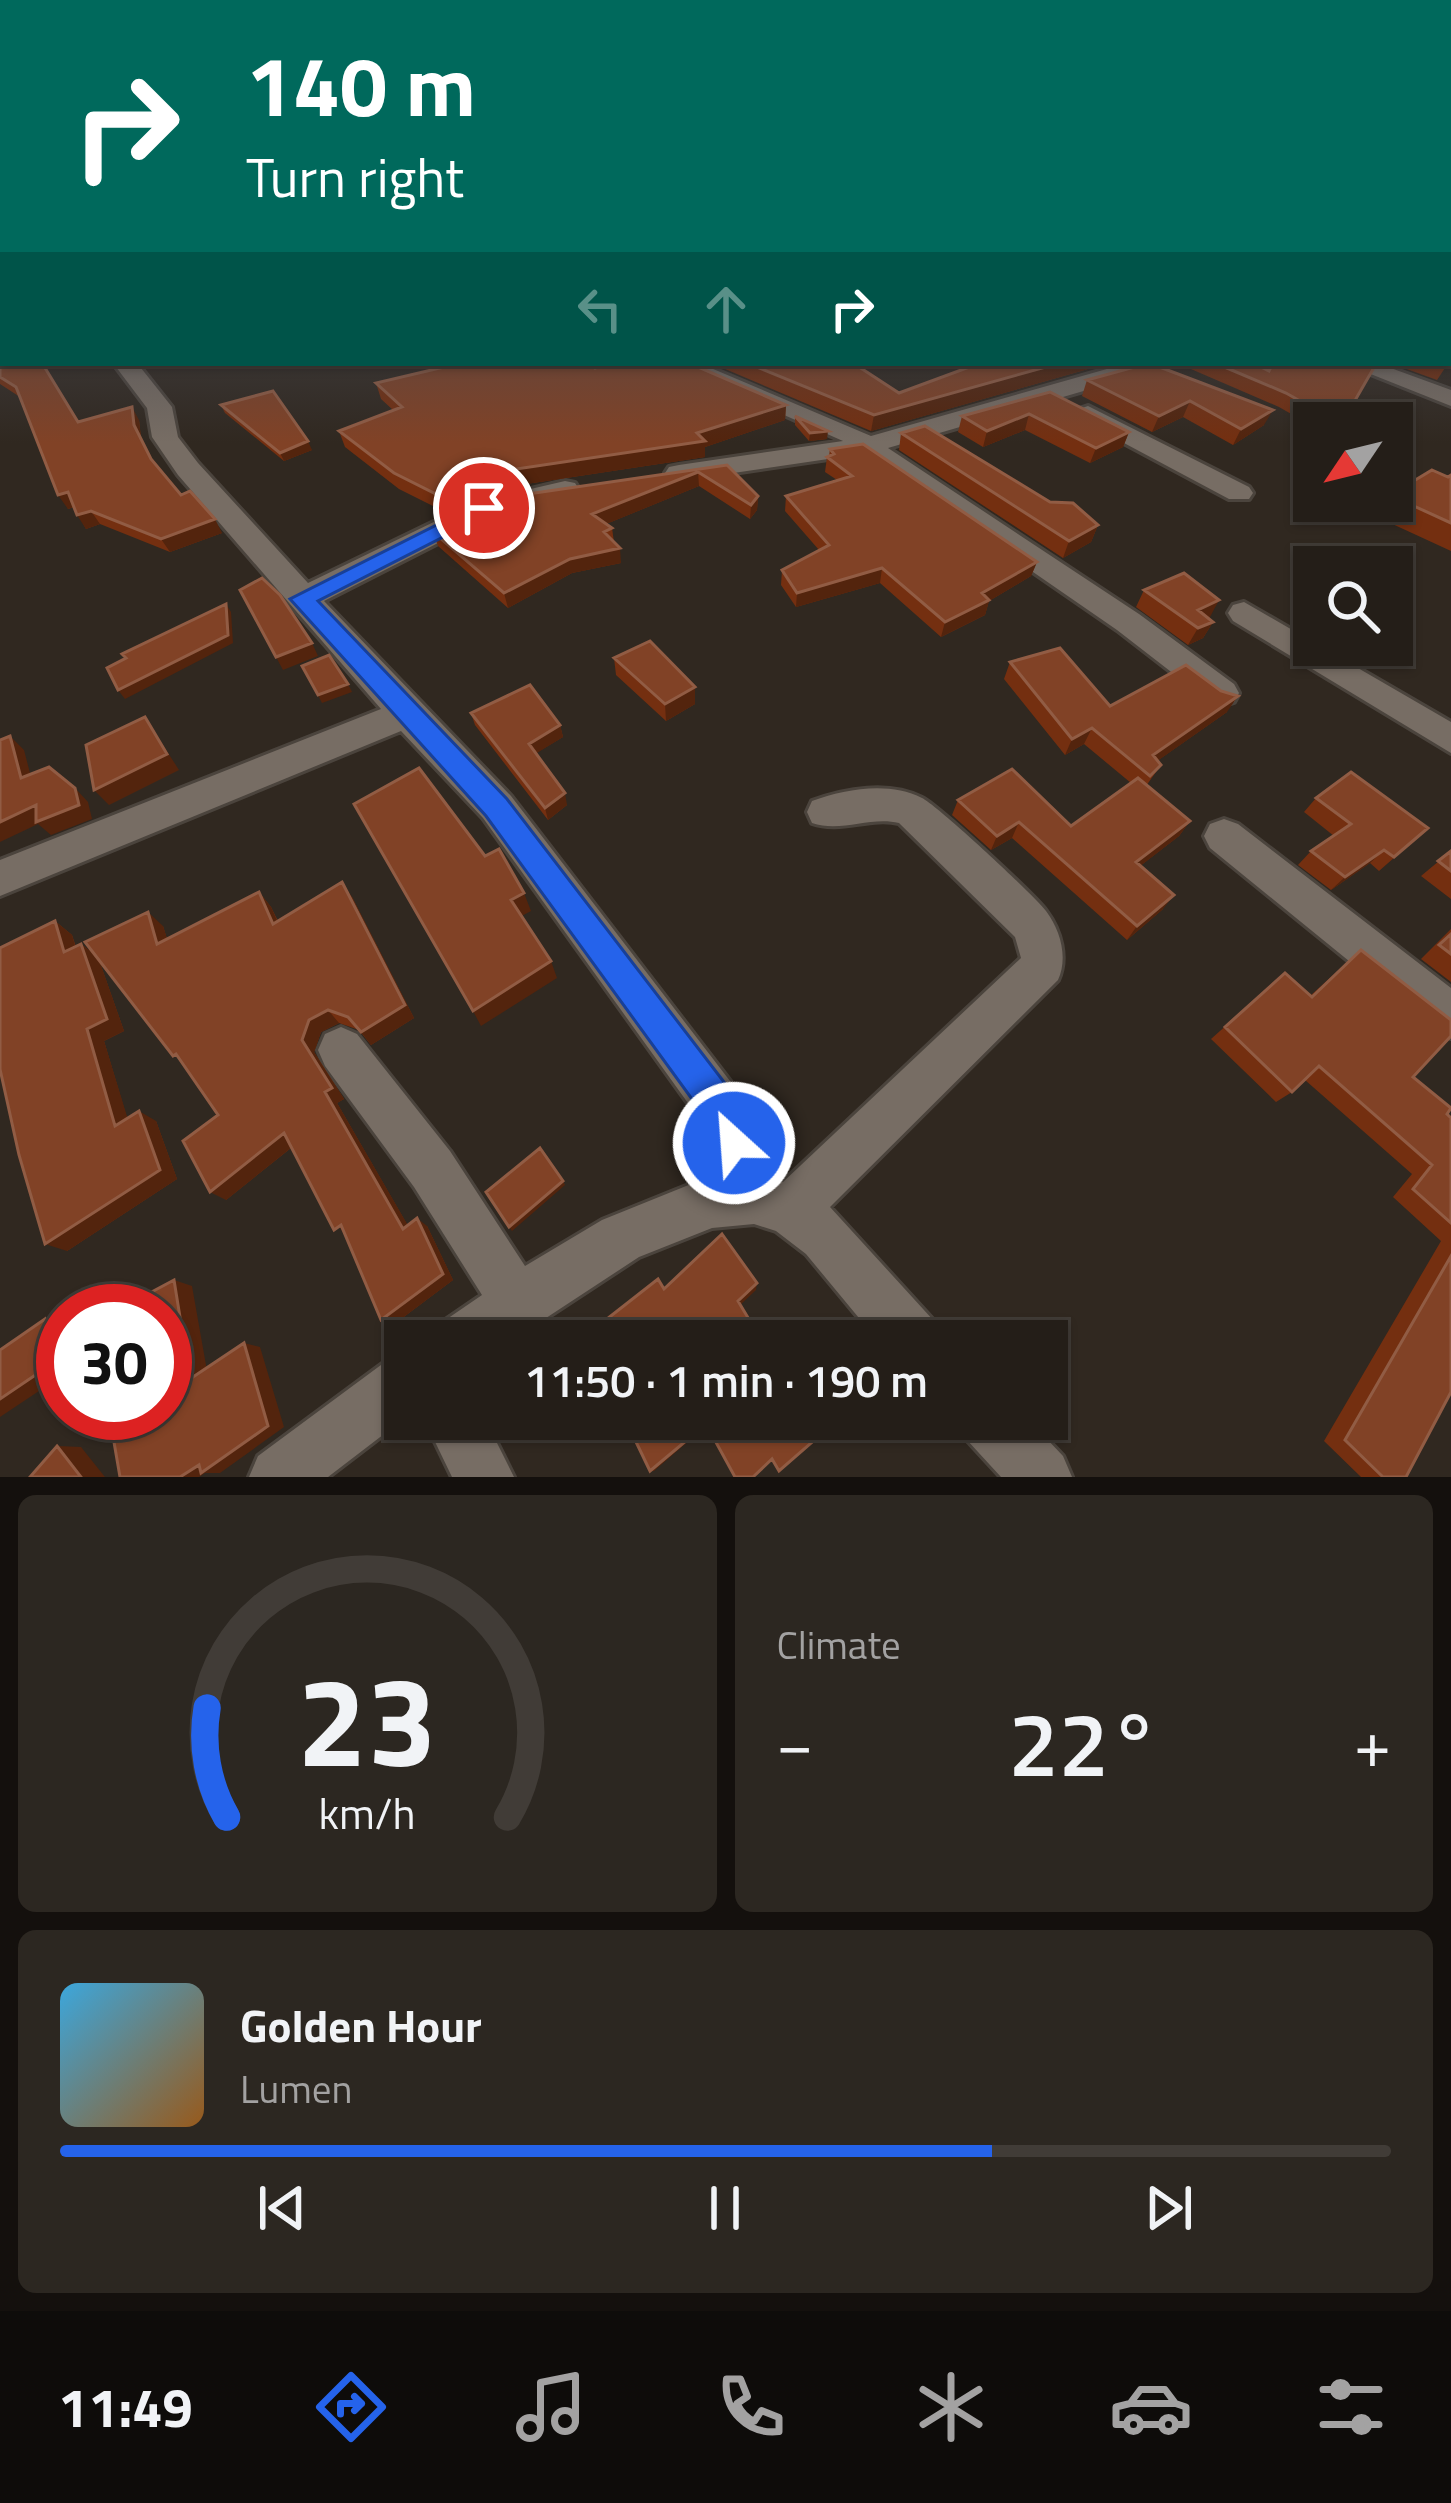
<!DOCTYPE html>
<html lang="en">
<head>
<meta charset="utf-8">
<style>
	:root { --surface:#241e18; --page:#2c2721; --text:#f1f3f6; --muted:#a3a2a2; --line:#413c37; --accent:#2563eb }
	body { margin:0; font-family:"Titillium Web",sans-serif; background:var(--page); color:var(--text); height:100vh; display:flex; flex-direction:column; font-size:45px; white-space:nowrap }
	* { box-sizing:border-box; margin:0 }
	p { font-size:39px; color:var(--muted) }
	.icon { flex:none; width:66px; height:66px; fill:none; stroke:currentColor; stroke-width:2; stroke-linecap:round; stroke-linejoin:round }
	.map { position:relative; height:1477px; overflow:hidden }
	.sheet { display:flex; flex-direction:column; gap:18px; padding:18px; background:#14100d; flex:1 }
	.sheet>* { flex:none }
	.top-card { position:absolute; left:0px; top:0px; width:1452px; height:366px; box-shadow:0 3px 9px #0004,0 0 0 3px var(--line); background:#00695c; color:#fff; overflow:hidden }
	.needle { width:78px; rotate:235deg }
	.controls { position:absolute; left:1293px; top:402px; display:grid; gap:24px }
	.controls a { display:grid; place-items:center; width:120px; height:120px; border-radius:0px; background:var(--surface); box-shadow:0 3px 9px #0004,0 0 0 3px var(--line); font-size:60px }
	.speed { position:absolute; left:36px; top:1284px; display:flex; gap:24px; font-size:60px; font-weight:700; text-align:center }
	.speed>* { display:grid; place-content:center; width:156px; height:156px; border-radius:50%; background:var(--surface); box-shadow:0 3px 9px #0004,0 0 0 3px var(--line); line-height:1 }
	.speed .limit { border:18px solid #d22; background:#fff; color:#111 }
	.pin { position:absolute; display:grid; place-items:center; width:102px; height:102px; color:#fff; margin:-51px; border:6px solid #fff; border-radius:50%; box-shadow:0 3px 12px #0007 }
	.me { position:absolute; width:132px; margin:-66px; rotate:334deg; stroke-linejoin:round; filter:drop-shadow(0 0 9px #0008) }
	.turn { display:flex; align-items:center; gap:42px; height:252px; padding:0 48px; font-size:54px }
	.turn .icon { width:156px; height:156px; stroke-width:2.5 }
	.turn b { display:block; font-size:84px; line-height:102px }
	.lanes { display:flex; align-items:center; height:114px; padding:0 48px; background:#0003; justify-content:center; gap:60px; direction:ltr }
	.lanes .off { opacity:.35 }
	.big { font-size:90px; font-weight:600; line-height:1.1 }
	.sheet .widget { flex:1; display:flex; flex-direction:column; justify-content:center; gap:18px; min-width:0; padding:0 42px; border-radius:18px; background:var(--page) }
	.sheet .dial { align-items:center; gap:0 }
	.dial svg { height:312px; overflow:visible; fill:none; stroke:var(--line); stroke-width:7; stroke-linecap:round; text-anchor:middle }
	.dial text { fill:var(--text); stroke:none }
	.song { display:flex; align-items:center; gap:36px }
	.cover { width:144px; height:144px; border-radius:18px; background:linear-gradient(135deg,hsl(200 70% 55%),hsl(30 70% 35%)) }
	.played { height:12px; border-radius:6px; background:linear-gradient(90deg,var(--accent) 70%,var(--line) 70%) }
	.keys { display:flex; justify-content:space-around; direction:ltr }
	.heat { display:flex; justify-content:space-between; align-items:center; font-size:66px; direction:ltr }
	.sheet .tiles { flex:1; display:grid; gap:18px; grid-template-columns:1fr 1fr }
	.widget:last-child { grid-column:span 2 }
	.trip { position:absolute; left:384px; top:1320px; width:684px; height:120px; border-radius:0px; background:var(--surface); box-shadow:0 3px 9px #0004,0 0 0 3px var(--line); font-weight:600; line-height:120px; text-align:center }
	.menu { display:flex; height:192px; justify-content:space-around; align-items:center; background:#0e0c0a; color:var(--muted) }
	.menu .icon { width:84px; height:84px }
	.menu .selected { color:var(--accent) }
	.menu b { font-size:54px; color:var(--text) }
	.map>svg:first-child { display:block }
</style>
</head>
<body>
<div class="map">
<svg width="1451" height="1477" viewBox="0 0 1451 1477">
	<rect width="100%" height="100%" fill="#302820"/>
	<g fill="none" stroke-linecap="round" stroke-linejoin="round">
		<g stroke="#4b443d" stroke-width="6">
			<path id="street" d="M3,265V277L0,278V266Z
				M113,363H137L172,407L178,437L198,463L308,583L475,502L565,481L575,483L579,489L575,495L495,514L324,601L511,796L740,1094L759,1143L753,1173L783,1182L1021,958L1015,937L899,823C870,816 841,833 812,823L807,812L812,801C845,789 889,781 922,798C937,805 1035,896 1046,911C1061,931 1068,958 1058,980L830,1207L934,1321L942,1341H878L806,1254L776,1231L754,1224L712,1228L639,1257L511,1341H436L444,1321L482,1295L414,1187L325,1066L318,1050L325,1034L341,1027L357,1034L450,1151L525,1266L602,1220L701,1180L709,1143L703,1124L483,818L401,731L0,896V860L381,709L178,475L152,437L147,408Z
				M666,363H699L871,436L1128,363H1166L1162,368L888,448L1139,614L1234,684L1239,693L1234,702L1222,706L1210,702L1117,630L862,454L679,481L669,479L665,473L669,467L679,465L843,441Z
				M1343,363H1377L1451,390V406Z
				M1088,406L1249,487L1253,493L1249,499H1229L1079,419L1075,414L1079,409Z
				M1244,602L1451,722V753L1233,621L1228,613L1233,605Z
				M1224,819L1238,824L1451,988V1038L1435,1031L1210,848L1204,836L1210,824Z
				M405,1354V1418L328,1477H249L258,1456L385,1362Z
				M424,1419H485L514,1477H452Z
				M959,1419H1028L1063,1456L1072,1477H1001L967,1440Z"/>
		</g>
		<use href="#street" fill="#776d64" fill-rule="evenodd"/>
	</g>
	<path fill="#742f10" d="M1449,236H1451V366L1447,365L1437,380L1390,363H1449Z
		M0,273L3,363L78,422L139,420L141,438L153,461L181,495L222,533L170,552L100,524L86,529L74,507L68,509L20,397L0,384Z
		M711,363H853L899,393L962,370L954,363H1097L1095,367L871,431Z
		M1149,363L1264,425L1233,445L1183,417L1152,432L1082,396L1087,380Z
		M1177,363H1253L1269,371L1342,423H1314V427L1279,407Z
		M595,368L786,405L785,420L705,447V457L506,487L443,511L399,489L345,447L339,431L393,410L381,399L376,383Z
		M1050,392L1129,432L1123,447L1090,463L1025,430L983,447L958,432L962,416Z
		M221,405L312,450L284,461L225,413Z
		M795,416L827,439L809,441L795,425Z
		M901,433L1098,525L1091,542L1063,558L899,450Z
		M830,449L1037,562L1031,576L989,601L985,615L941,637L880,583L796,607L781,585L782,570L819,550L785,511L786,496L837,480L825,472L827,457L829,456Z
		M727,465L758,496L757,510L750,519L699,486L606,524L612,528L614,542L621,563L572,573L508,608L438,546L433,532Z
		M1451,475V551L1375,516L1385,501H1392V494Z
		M1144,590L1219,600L1208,618L1213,622L1203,638L1188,645L1136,607Z
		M614,658L695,687V704L666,721L616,675Z
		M1010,662L1110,706L1227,712L1157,761L1161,765L1146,786L1190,821L1179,836L1140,866L1163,909L1127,940L1012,838L991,850L952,815L958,800L1071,826L1131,783L1084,744L1065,755L1004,679Z
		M471,713L560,725L563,737L536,753L567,805L548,820L475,725Z
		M1316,798L1428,828L1379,871L1370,863L1331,890L1298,865L1311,851L1334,836L1304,812Z
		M1451,851V899L1421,876Z
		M259,892L271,907L278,921L352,897L414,1018L371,1045L359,1030L339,1023L321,1032L314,1052L344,1099L337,1103L408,1226H427L453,1280L393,1325L346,1237L291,1148L226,1200L218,1115L183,1064L99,960L124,1031L104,1041L127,1118L156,1121L177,1179L67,1251L55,921L72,935L76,947L81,944L95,955L163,926L167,939Z
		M1451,929V982L1421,959Z
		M1361,950L1413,1077L1451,1118V1392L1383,1477H1361L1324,1441L1441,1241L1393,1197L1412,1174L1305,1080L1292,1092L1276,1102L1211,1039L1285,973L1310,996Z"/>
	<path fill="#53240d" d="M1060,363H1097L1095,367L871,431L874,415Z
		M1190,401L1183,417L1152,432L1159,416Z
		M786,405L785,420L705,447V457L506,487L443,511L438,495L503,471L697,433Z
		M132,407L139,420L141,438L134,425Z
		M1273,410L1264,425L1233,445L1241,429Z
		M1029,414L1025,430L983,447L987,431Z
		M828,431L827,439L809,441L810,433Z
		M1129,432L1123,447L1090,463L1096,448Z
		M308,441L312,450L284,461L280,453Z
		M698,472L699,486L594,529L592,514Z
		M68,492L77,506L68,509L58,495Z
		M758,496L757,510L750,519L751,505Z
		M91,511L100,524L86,529L77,515Z
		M215,519L222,533L170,552L161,539Z
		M1098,525L1091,542L1063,558L1069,541Z
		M620,548L621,563L572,573L508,608L504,593L570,559Z
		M1037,562L1031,576L989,601L985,615L941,637L945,622L982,593Z
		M882,568L880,583L796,607L797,593Z
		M1219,600L1210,617L1193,624L1198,610Z
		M226,604L231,612L233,643L125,699L118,690Z
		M1213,622L1203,638L1188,645L1198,628Z
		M312,643L318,656L283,670L276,657Z
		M348,684L352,692L322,703L318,695Z
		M695,687V704L666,721L665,704Z
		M1238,696L1227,712L1143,771L1153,755Z
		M145,717L179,770L109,805L94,790Z
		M560,725L563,737L532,756L529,744Z
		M1092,728L1084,744L1065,755L1072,739Z
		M10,736L24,750L35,792L21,778Z
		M75,788L88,802L92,819L51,835L38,824L0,842V822Z
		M565,793L567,805L548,820L545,808Z
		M1190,821L1179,836L1126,877L1136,862Z
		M1019,822L1012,838L991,850L997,836Z
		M1384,850L1370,863L1331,890L1345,877Z
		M342,882L352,897L414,1018L371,1045L361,1032Z
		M259,892L271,907L285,938L273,924Z
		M524,893L531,911L518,918L511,900Z
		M1174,895L1163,909L1127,940L1137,926Z
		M148,912L163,926L173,957L157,944Z
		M55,921L72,935L81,966L64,952Z
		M81,944L98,957L124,1031L104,1041L133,1136L115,1126L87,1029Z
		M551,961L557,978L481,1026L473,1011Z
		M328,1010L339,1023L321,1032L314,1052L344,1099L337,1103L414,1236L403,1229L325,1092L302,1040L309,1020Z
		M139,1111L156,1121L177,1179L67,1251L45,1244Z
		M284,1133L297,1143L226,1200L210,1192Z
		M563,1181L565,1185L512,1231L509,1227Z
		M417,1218L427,1226L453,1280L393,1325L381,1320Z
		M174,1280L192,1286L209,1382L190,1379Z
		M757,1283L756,1290L738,1307V1301Z
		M45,1319L63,1323V1375L0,1417V1399Z
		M244,1343L260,1347L284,1427L220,1473H205L199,1477H180L199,1465Z
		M706,1424L707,1425L654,1471H650Z
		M57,1446L81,1447L105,1477H81Z"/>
	<path fill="#814226" stroke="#915c44" stroke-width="3" d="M1449,236H1451V350L1449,357Z
		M0,273L3,277V363H42L78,422L132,407L134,425L151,459L181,495L190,491L215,519L161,539L91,511L77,515L68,492L58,495L16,387L0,377Z
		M461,363H586L595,368L608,363H689L786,405L697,433L705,441L503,471L438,495L394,473L339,431L402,407L376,383Z
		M747,363H853L899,393L980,363H1060L874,415Z
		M1149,363L1273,410L1241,429L1190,401L1159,416L1087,380Z
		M1215,363H1253L1269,371L1273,363L1376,364L1342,423H1339L1286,393Z
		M273,391L308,441L280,453L221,405Z
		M1050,392L1129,432L1096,448L1029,414L987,431L962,416Z
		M795,416L828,431L810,433Z
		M925,426L1050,502L1073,503L1098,525L1069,541L901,433Z
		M863,444L1037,562L982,593L989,600L945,622L882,568L797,593L782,570L829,545L786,496L852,476L827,457L834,454L830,449Z
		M727,465L758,496L751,505L698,472L592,514L612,528L604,532L620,548L570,559L504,593L433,532L521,495Z
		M1432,470L1448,477L1451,475V523L1392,496V494Z
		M1184,573L1219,600L1198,610L1213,622L1198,628L1144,590Z
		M262,578L280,595L312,643L276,657L240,590Z
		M226,604L228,635L118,690L107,668L126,658L122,654Z
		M650,641L695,687L665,704L614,658Z
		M1060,648L1110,706L1186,665L1221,691L1238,696L1153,755L1161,765L1150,776L1092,728L1072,739L1010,662Z
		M329,655L348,684L318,695L302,666Z
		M530,685L560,725L529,744L565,793L545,808L471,713Z
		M145,717L167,754L94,790L86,745Z
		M10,736L21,778L49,767L75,788L79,805L36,822V805L0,822V740Z
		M419,768L485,856L499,849L524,893L511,900L551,961L473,1011L354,804Z
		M1012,769L1071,826L1138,778L1190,821L1136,862L1174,895L1137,926L1019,822L997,836L958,800Z
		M1351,772L1428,828L1394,857L1384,850L1345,877L1311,851L1351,824L1316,798Z
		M1451,851V871L1438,861Z
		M342,882L405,1005L361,1032L348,1017L328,1010L309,1020L302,1040L332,1088L325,1092L403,1229L417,1218L443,1274L381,1320L341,1225L334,1230L284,1133L210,1192L183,1141L218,1115L176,1054L173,1056L85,942L148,912L157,944L259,892L273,924Z
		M55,921L64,952L81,944L107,1019L87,1029L115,1126L139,1111L160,1170L45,1244L19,1155L0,1069V948Z
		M1451,934V954L1439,945Z
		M1361,950L1451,1020V1036L1413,1077L1451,1108L1447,1114L1451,1118V1223L1413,1189L1432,1165L1319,1066L1292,1092L1225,1027L1285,973L1312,997Z
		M540,1148L563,1181L509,1227L486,1192Z
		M722,1234L757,1283L738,1301L762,1341H586L584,1337L658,1279L664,1289Z
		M1451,1256V1392L1406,1477H1383L1345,1440Z
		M174,1280L190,1379L244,1343L268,1426L201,1473L199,1465L180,1477H120L109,1413H165V1311H116Z
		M45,1319L56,1361L0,1399V1350Z
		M625,1419H807L818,1437L779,1471L772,1459L753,1477H735L706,1424L650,1471Z
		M57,1446L81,1477H30Z"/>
	<linearGradient id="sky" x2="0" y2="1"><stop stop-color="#1a1612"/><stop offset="0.53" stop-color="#48484e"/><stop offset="1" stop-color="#48484e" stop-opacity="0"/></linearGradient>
	<rect width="1451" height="443" fill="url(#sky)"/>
	<path fill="#2563eb" stroke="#184099" stroke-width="3" d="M484,501L492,503V512L318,601L507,799L737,1099L752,1143L747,1156L734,1162L721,1156L708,1121L486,816L290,599Z"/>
</svg>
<div class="controls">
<a><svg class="needle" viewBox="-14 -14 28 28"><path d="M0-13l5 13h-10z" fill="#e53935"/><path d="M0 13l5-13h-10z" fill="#a3a2a2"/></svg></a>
<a><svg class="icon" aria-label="search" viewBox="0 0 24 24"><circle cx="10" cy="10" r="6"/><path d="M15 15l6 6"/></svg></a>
</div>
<div class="speed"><div class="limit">30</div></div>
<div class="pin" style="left:484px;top:508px;background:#d93025"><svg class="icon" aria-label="arrive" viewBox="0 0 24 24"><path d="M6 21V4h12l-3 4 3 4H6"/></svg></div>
<svg class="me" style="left:734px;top:1143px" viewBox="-20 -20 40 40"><circle r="17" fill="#2563eb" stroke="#fff" stroke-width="3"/><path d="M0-11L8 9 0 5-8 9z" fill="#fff"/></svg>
<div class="trip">11:50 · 1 min · 190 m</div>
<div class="top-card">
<div class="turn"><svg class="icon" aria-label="right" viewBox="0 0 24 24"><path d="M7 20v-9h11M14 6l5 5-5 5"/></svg><div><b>140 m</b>Turn right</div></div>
<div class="lanes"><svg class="icon off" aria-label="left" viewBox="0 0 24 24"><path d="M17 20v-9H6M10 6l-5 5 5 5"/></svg><svg class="icon off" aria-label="ahead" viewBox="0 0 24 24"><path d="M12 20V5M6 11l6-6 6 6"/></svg><svg class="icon" aria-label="right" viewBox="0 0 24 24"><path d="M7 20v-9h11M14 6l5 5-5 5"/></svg></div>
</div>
</div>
<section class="sheet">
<div class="tiles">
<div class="widget dial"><svg viewBox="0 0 100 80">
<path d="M14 69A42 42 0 1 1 86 69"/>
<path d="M14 69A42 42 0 0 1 9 41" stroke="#2563eb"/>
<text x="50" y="56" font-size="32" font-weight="700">23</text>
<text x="50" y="72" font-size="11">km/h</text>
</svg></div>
<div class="widget"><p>Climate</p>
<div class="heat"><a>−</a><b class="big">22°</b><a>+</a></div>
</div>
<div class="widget">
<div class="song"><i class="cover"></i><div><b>Golden Hour</b><p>Lumen</p></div></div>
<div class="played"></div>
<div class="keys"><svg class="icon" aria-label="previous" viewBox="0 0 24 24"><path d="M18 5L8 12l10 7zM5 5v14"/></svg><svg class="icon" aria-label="pause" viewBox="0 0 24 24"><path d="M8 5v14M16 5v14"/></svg><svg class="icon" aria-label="next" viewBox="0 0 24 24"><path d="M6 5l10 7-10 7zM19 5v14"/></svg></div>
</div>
</div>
</section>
<nav class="menu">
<b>11:49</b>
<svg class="icon selected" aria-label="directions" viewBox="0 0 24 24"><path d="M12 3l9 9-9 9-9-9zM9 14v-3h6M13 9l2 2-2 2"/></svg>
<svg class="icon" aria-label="music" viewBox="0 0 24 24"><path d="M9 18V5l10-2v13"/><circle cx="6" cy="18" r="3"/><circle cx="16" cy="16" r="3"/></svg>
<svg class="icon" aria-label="phone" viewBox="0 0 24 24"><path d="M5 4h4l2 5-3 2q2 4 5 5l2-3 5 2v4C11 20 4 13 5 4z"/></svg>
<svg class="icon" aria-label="climate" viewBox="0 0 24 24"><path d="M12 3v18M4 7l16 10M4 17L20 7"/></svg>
<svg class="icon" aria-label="car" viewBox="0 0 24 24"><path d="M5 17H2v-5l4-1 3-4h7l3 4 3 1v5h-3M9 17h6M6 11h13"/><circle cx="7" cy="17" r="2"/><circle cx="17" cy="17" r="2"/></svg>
<svg class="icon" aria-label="filters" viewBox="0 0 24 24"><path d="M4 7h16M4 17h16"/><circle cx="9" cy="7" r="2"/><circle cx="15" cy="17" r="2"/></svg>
</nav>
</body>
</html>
